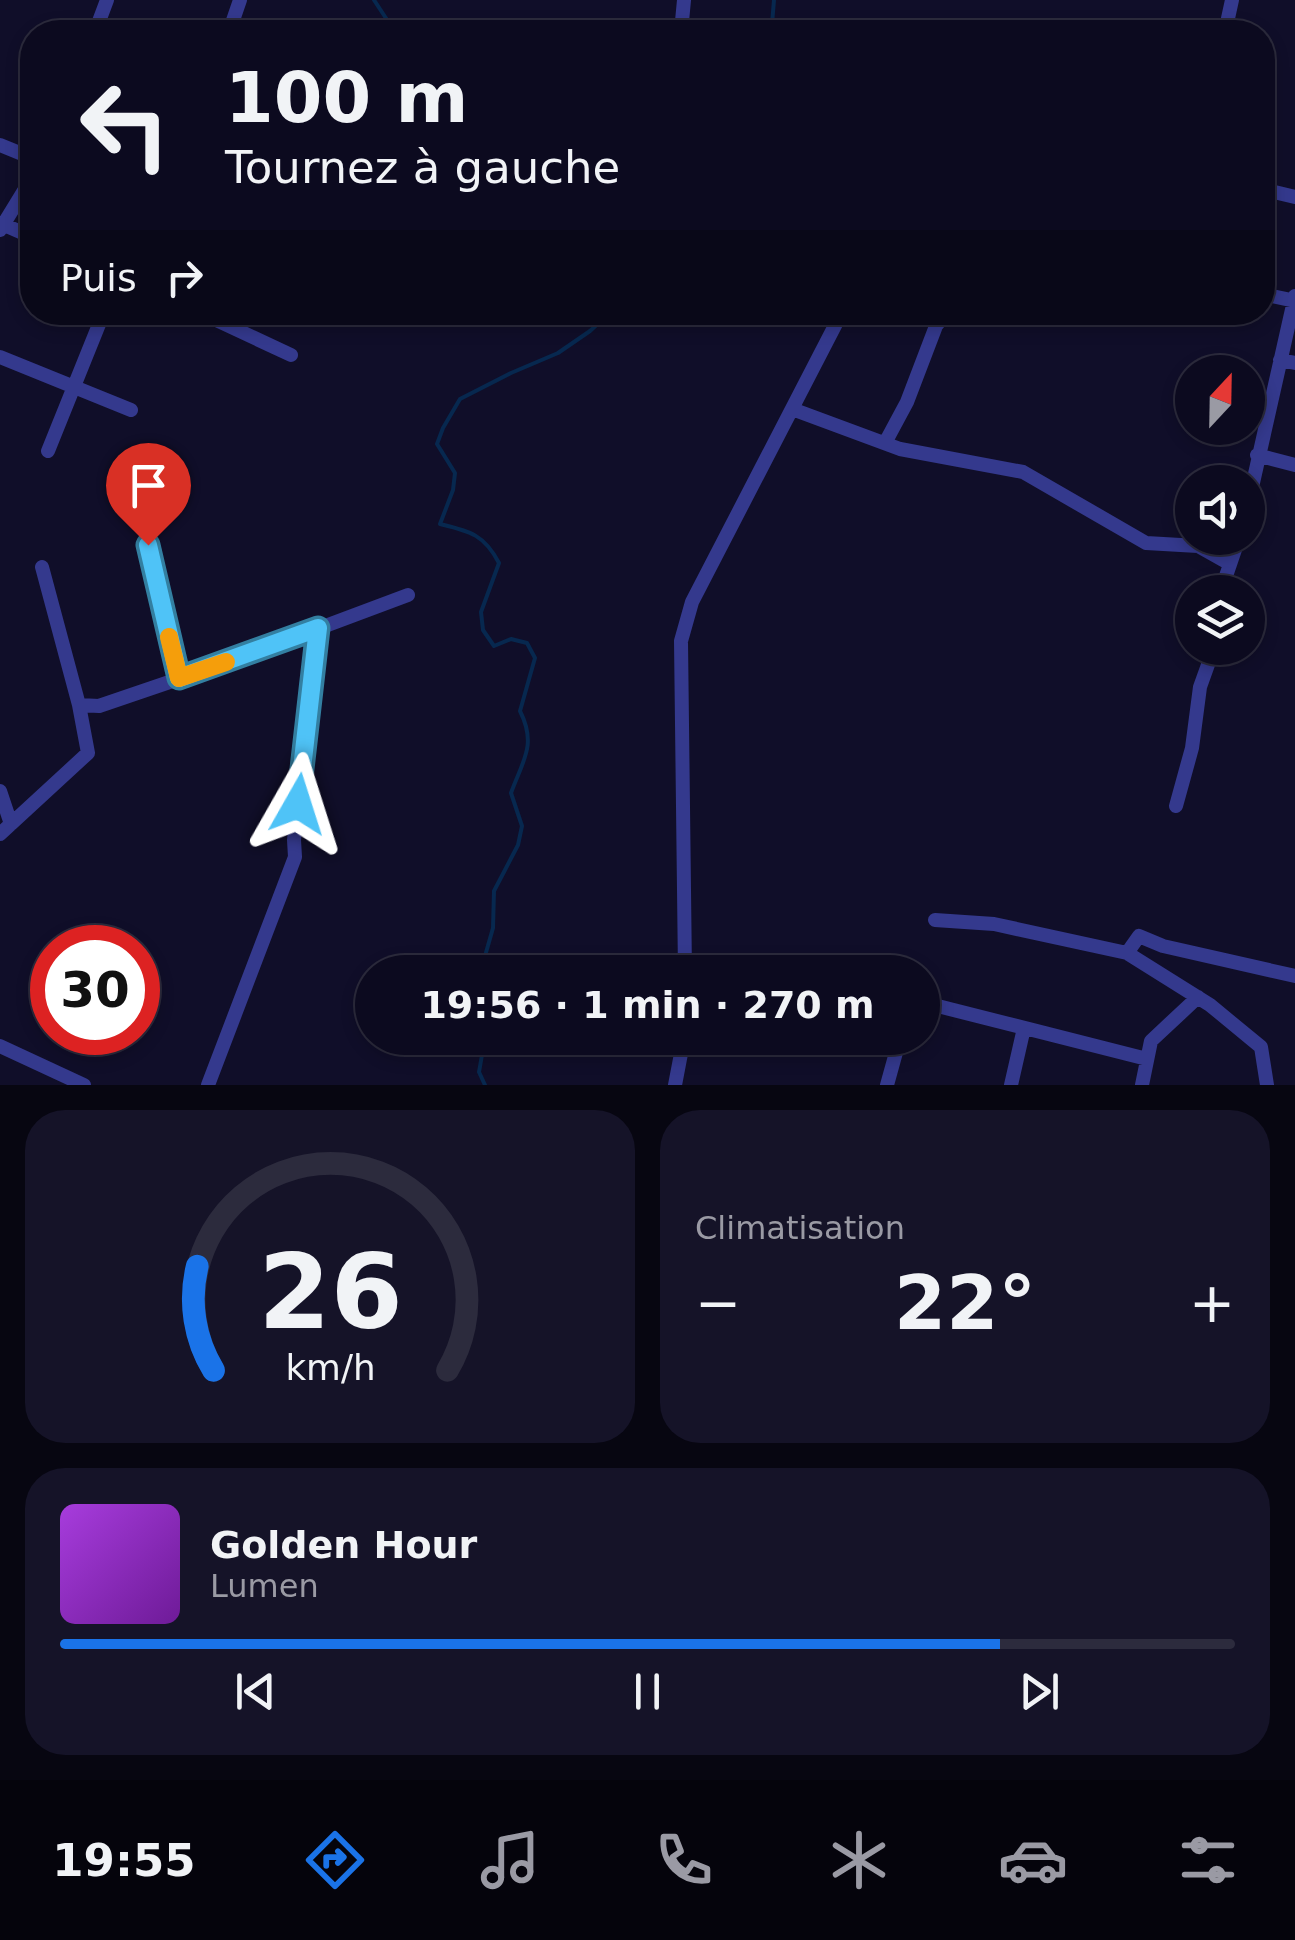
<!DOCTYPE html>
<html lang="fr">
<head>
<meta charset="utf-8">
<style>
	:root { --surface:#0c0a1f; --page:#151328; --text:#f1f3f6; --muted:#9a9aa4; --line:#2c2b3d; --accent:#1a73e8 }
	body { margin:0; font-family:"DejaVu Sans",sans-serif; background:var(--page); color:var(--text); height:100vh; display:flex; flex-direction:column; font-size:38px; white-space:nowrap }
	* { box-sizing:border-box; margin:0 }
	p { font-size:32px; color:var(--muted) }
	.icon { flex:none; width:55px; height:55px; fill:none; stroke:currentColor; stroke-width:2; stroke-linecap:round; stroke-linejoin:round }
	.map { position:relative; height:1085px; overflow:hidden }
	.drawer { display:flex; flex-direction:column; gap:25px; padding:25px; background:#070611; flex:1 }
	.drawer>* { flex:none }
	.hud { position:absolute; left:20px; top:20px; width:1255px; height:305px; border-radius:40px; box-shadow:0 5px 15px #0003,0 0 0 2px var(--line); background:#0c0a1f; color:var(--text); overflow:hidden }
	.needle { width:65px; rotate:22deg }
	.controls { position:absolute; left:1175px; top:355px; display:grid; gap:20px }
	.controls a { display:grid; place-items:center; width:90px; height:90px; border-radius:50%; background:var(--surface); box-shadow:0 5px 15px #0003,0 0 0 2px var(--line); font-size:50px }
	.speed { position:absolute; left:30px; top:925px; display:flex; gap:20px; font-size:50px; font-weight:700; text-align:center }
	.speed>* { display:grid; place-content:center; width:130px; height:130px; border-radius:50%; background:var(--surface); box-shadow:0 5px 15px #0003,0 0 0 2px var(--line); line-height:1 }
	.speed .limit { border:15px solid #d22; background:#fff; color:#111 }
	.pin { position:absolute; display:grid; place-items:center; width:85px; height:85px; color:#fff; margin:-102px -42px; border-radius:50% 50% 50% 0; rotate:-45deg; box-shadow:0 0 10px #0007 }
	.pin .icon { rotate:45deg }
	.me { position:absolute; width:110px; margin:-55px; rotate:6deg; stroke-linejoin:round; filter:drop-shadow(0 0 8px #0008) }
	.turn { display:flex; align-items:center; gap:35px; height:210px; padding:0 40px; font-size:45px }
	.turn .icon { width:130px; height:130px; stroke-width:2.5 }
	.turn b { display:block; font-size:70px; line-height:85px }
	.then { display:flex; align-items:center; height:95px; padding:0 40px; background:#0003; gap:20px; font-size:38px }
	.big { font-size:75px; font-weight:700; line-height:1.1 }
	.drawer .card { flex:1; display:flex; flex-direction:column; justify-content:center; gap:15px; min-width:0; padding:0 35px; border-radius:40px; background:var(--page) }
	.drawer .dial { align-items:center; gap:0 }
	.dial svg { height:260px; overflow:visible; fill:none; stroke:var(--line); stroke-width:7; stroke-linecap:round; text-anchor:middle }
	.dial text { fill:var(--text); stroke:none }
	.song { display:flex; align-items:center; gap:30px }
	.cover { width:120px; height:120px; border-radius:15px; background:linear-gradient(135deg,hsl(280 70% 55%),hsl(280 70% 35%)) }
	.played { height:10px; border-radius:5px; background:linear-gradient(90deg,var(--accent) 80%,var(--line) 80%) }
	.keys { display:flex; justify-content:space-around; direction:ltr }
	.heat { display:flex; justify-content:space-between; align-items:center; font-size:55px; direction:ltr }
	.drawer .tiles { flex:1; display:grid; gap:25px; grid-template-columns:1fr 1fr }
	.card:last-child { grid-column:span 2 }
	.trip { position:absolute; left:355px; top:955px; width:585px; height:100px; border-radius:50px; background:var(--surface); box-shadow:0 5px 15px #0003,0 0 0 2px var(--line); font-weight:700; line-height:100px; text-align:center }
	.tabs { display:flex; height:160px; justify-content:space-around; align-items:center; background:#05040c; color:var(--muted) }
	.tabs .icon { width:70px; height:70px }
	.tabs .current { color:var(--accent) }
	.tabs b { font-size:45px; color:var(--text) }
	.map>svg:first-child { display:block }
</style>
</head>
<body>
<div class="map">
<svg width="1295" height="1085" viewBox="0 0 1295 1085">
	<rect width="100%" height="100%" fill="#100e29"/>
	<g fill="none" stroke-linecap="round" stroke-linejoin="round">
		<path stroke="#07284f" stroke-width="4" d="M374,0L395,32
			M769,32L772,24L774,0
			M483,972V963L493,928L494,891L518,845L522,826L511,793C523,760 537,745 520,711L535,658L527,643L511,639L494,646L483,630L481,612L499,563C484,534 469,531 440,524L453,490L455,473L437,444L443,428L460,399L511,373L558,353L590,331L603,319L606,312
			M485,1038L479,1072L485,1085"/>
		<path stroke="#34398d" stroke-width="14" d="M95,32L107,0
			M229,32L240,0
			M681,32L684,0
			M1225,32L1232,0
			M0,145L32,158
			M1262,189L1295,197
			M0,223L32,237
			M0,230L30,181L32,162
			M1262,294L1295,301
			M199,312L291,355
			M0,357L131,410
			M1280,360L1295,363
			M792,409L900,449L1023,472L1146,543L1198,546L1230,564
			M885,443L907,402L936,326L947,312
			M48,451L104,312
			M1257,455L1295,465
			M1248,505L1295,296
			M148,545L179,678
			M1224,592L1226,576L1239,538
			M79,705L99,706L237,659L408,595
			M0,791L11,824
			M1176,806L1192,748L1200,687L1214,648
			M0,834L88,753L79,705L42,567
			M935,920L994,924L1127,953L1139,936L1163,946L1295,976
			M1127,953L1210,1005L1261,1047L1267,1085
			M685,972L681,641L692,602L842,312
			M922,1002L1147,1059
			M0,1046L84,1085
			M208,1085L295,857L294,840L318,628
			M675,1085L684,1038
			M887,1085L900,1038
			M1011,1085L1024,1028
			M1142,1085L1151,1041L1198,997"/>
	</g>
	<g fill="none" stroke-linecap="round" stroke-linejoin="round">
		<g stroke="#337fa1" stroke-width="25">
			<path id="route" d="M148,545L179,678L318,628L298,804"/>
		</g>
		<use href="#route" stroke="#4fc3f7" stroke-width="18"/>
		<path stroke="#f59e0b" stroke-width="18" d="M169,637L179,678L226,662"/>
	</g>
</svg>
<div class="controls">
<a><svg class="needle" viewBox="-14 -14 28 28"><path d="M0-13l5 13h-10z" fill="#e53935"/><path d="M0 13l5-13h-10z" fill="#9a9aa4"/></svg></a>
<a><svg class="icon" aria-label="sound" viewBox="0 0 24 24"><path d="M4 9h4l5-4v14l-5-4H4zM17 9q2 3 0 6"/></svg></a>
<a><svg class="icon" aria-label="layers" viewBox="0 0 24 24"><path d="M12 4l9 5-9 5-9-5zM3 14l9 5 9-5"/></svg></a>
</div>
<div class="speed"><div class="limit">30</div></div>
<div class="pin" style="left:148px;top:545px;background:#d93025"><svg class="icon" aria-label="arrive" viewBox="0 0 24 24"><path d="M6 21V4h12l-3 4 3 4H6"/></svg></div>
<svg class="me" style="left:298px;top:804px" viewBox="-20 -20 40 40"><path d="M0-17L14 15 0 8-14 15z" fill="#4fc3f7" stroke="#fff" stroke-width="4"/></svg>
<div class="trip">19:56 · 1 min · 270 m</div>
<div class="hud">
<div class="turn"><svg class="icon" aria-label="left" viewBox="0 0 24 24"><path d="M17 20v-9H6M10 6l-5 5 5 5"/></svg><div><b>100 m</b>Tournez à gauche</div></div>
<div class="then">Puis<svg class="icon" aria-label="right" viewBox="0 0 24 24"><path d="M7 20v-9h11M14 6l5 5-5 5"/></svg></div>
</div>
</div>
<section class="drawer">
<div class="tiles">
<div class="card dial"><svg viewBox="0 0 100 80">
<path d="M14 69A42 42 0 1 1 86 69"/>
<path d="M14 69A42 42 0 0 1 9 37" stroke="#1a73e8"/>
<text x="50" y="56" font-size="32" font-weight="700">26</text>
<text x="50" y="72" font-size="11">km/h</text>
</svg></div>
<div class="card"><p>Climatisation</p>
<div class="heat"><a>−</a><b class="big">22°</b><a>+</a></div>
</div>
<div class="card">
<div class="song"><i class="cover"></i><div><b>Golden Hour</b><p>Lumen</p></div></div>
<div class="played"></div>
<div class="keys"><svg class="icon" aria-label="previous" viewBox="0 0 24 24"><path d="M18 5L8 12l10 7zM5 5v14"/></svg><svg class="icon" aria-label="pause" viewBox="0 0 24 24"><path d="M8 5v14M16 5v14"/></svg><svg class="icon" aria-label="next" viewBox="0 0 24 24"><path d="M6 5l10 7-10 7zM19 5v14"/></svg></div>
</div>
</div>
</section>
<nav class="tabs">
<b>19:55</b>
<svg class="icon current" aria-label="directions" viewBox="0 0 24 24"><path d="M12 3l9 9-9 9-9-9zM9 14v-3h6M13 9l2 2-2 2"/></svg>
<svg class="icon" aria-label="music" viewBox="0 0 24 24"><path d="M9 18V5l10-2v13"/><circle cx="6" cy="18" r="3"/><circle cx="16" cy="16" r="3"/></svg>
<svg class="icon" aria-label="phone" viewBox="0 0 24 24"><path d="M5 4h4l2 5-3 2q2 4 5 5l2-3 5 2v4C11 20 4 13 5 4z"/></svg>
<svg class="icon" aria-label="climate" viewBox="0 0 24 24"><path d="M12 3v18M4 7l16 10M4 17L20 7"/></svg>
<svg class="icon" aria-label="car" viewBox="0 0 24 24"><path d="M5 17H2v-5l4-1 3-4h7l3 4 3 1v5h-3M9 17h6M6 11h13"/><circle cx="7" cy="17" r="2"/><circle cx="17" cy="17" r="2"/></svg>
<svg class="icon" aria-label="filters" viewBox="0 0 24 24"><path d="M4 7h16M4 17h16"/><circle cx="9" cy="7" r="2"/><circle cx="15" cy="17" r="2"/></svg>
</nav>
</body>
</html>
